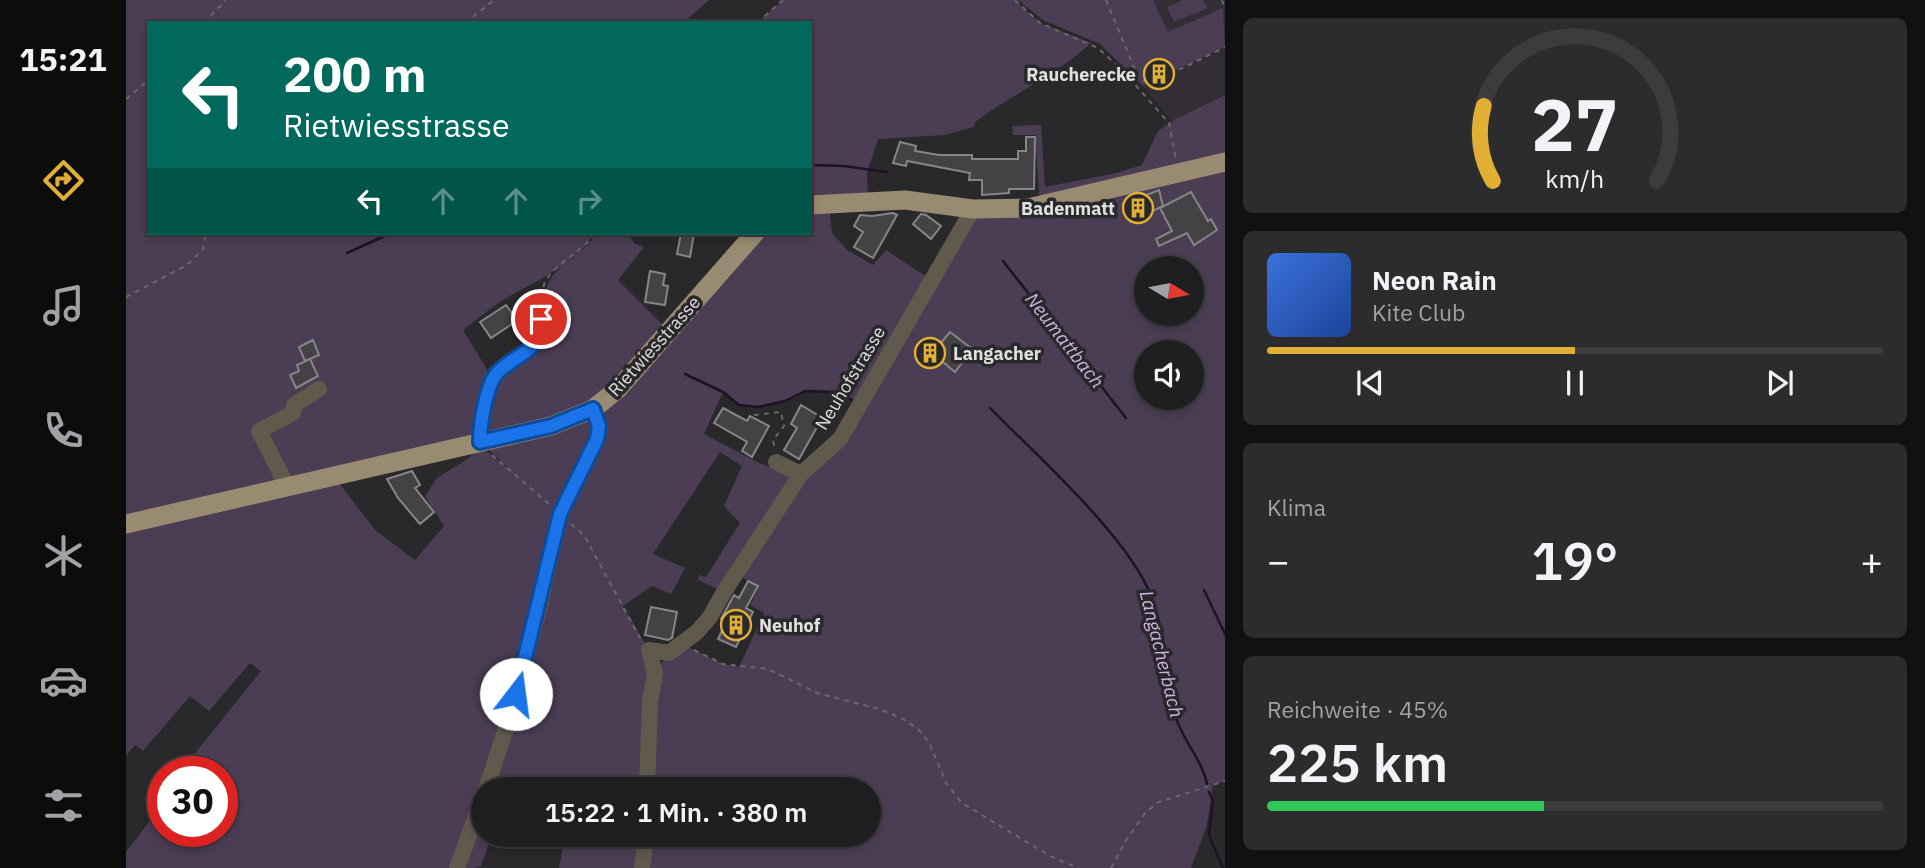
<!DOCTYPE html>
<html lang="de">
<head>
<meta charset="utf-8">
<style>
	:root { --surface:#1f1e20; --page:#2c2b2d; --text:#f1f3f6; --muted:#a1a2a5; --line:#3c3c3e; --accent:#e1af34 }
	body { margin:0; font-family:"IBM Plex Sans",sans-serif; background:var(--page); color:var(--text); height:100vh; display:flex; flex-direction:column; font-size:26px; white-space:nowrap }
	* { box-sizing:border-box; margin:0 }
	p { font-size:23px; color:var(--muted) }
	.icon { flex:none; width:38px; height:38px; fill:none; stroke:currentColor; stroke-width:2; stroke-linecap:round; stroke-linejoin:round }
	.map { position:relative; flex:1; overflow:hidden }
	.details { display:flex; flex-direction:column; gap:18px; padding:18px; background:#111012; width:700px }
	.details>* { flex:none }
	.banner { position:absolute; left:21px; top:21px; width:665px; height:214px; border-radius:0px; box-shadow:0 4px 10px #0003,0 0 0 2px var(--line); background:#00695c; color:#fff; overflow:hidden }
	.needle { width:46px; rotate:100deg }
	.fabs { position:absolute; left:1008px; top:256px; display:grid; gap:14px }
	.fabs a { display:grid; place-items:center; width:70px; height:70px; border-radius:50%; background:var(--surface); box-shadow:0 4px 10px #0003,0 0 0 2px var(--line); font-size:35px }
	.speed { position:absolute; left:21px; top:756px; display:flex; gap:14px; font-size:35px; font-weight:700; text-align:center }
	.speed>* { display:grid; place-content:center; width:91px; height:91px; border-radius:50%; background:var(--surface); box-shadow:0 4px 10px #0003,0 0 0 2px var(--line); line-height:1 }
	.speed .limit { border:10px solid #d22; background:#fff; color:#111 }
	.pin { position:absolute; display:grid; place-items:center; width:60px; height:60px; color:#fff; margin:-30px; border:4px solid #fff; border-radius:50%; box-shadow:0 2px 7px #0007 }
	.me { position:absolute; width:77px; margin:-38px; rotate:15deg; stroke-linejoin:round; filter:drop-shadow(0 0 5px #0008) }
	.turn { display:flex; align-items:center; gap:24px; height:147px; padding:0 21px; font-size:32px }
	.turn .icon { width:91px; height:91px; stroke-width:2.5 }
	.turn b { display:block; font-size:49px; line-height:60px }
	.lanes { display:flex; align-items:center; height:66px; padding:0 21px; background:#0003; justify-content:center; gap:35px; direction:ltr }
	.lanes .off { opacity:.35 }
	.big { font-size:52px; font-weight:600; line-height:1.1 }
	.details .tile { flex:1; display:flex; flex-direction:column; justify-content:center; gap:10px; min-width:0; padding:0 24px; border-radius:10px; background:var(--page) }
	.details .dial { align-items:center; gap:0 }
	.dial svg { height:182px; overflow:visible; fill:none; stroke:var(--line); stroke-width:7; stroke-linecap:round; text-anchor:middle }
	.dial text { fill:var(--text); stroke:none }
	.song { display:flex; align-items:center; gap:21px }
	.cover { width:84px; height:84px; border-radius:10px; background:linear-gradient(135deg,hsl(220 70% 55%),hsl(220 70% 35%)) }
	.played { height:7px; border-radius:4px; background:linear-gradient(90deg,var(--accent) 50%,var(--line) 50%) }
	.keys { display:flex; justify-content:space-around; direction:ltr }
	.heat { display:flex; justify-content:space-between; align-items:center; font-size:38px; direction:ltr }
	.charge { height:10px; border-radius:5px; background:linear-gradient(90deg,#34c759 45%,var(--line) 0) }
	.trip { position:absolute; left:345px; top:777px; width:410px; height:70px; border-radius:35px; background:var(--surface); box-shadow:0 4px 10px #0003,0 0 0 2px var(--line); font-weight:600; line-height:70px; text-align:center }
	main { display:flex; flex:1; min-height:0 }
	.tab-bar { display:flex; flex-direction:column; width:126px; justify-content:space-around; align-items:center; background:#0c0c0d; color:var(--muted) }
	.tab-bar .icon { width:49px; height:49px }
	.tab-bar .current { color:var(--accent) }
	.tab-bar b { font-size:32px; color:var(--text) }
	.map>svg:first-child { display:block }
</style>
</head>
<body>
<main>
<nav class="tab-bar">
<b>15:21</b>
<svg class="icon current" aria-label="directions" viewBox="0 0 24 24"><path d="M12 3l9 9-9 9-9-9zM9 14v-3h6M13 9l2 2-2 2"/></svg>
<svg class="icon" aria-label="music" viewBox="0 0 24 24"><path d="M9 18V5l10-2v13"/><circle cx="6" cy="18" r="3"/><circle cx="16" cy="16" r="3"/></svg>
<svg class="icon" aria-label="phone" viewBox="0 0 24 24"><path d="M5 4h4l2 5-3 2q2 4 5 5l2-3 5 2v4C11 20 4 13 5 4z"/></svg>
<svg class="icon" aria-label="climate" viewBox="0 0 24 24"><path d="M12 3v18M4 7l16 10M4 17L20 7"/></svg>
<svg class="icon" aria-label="car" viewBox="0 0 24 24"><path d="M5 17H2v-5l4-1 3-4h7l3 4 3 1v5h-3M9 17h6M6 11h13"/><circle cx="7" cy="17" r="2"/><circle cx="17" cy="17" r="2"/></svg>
<svg class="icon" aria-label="filters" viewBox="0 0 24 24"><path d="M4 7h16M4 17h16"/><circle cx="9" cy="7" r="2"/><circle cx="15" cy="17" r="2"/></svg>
</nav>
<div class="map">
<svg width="1099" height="868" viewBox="0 0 1099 868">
	<rect width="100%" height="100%" fill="#29282a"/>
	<path fill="#332e36" d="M892,0H1099V95L1046,121L1022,92L974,44L917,20Z"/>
	<path fill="#4b3e54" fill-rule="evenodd" d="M0,0H583L557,23H23V233H469C448,266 409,281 377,300C363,309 350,320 337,330L365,376L348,439L0,519Z
		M657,0H889L914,23L965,43C930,75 887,94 849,122L848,127L819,135L752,139L741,173L742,201L703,204L706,233L721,250L747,265L760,250L804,279L847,209L914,206L909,135H887L886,126L915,125L919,187L990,173L1016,165L1032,131L1046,121L1099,95V781L1087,785L1081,825L1065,868H433L438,842L419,835H742V789H357V835H366L355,866L348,868H0V852L37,804V831H96V772H54L135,671L124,663L83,711L64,696L17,751L9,745L0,756V524L207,475L249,530L289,560L318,526L299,496L311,478L343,458L354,446L384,470L358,445L467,409L629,233H684V23H631ZM1020,268H1066V313H1020ZM1020,352H1066V397H1020ZM679,391L711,392L734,403L673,478L631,462L578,434L597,392C602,396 608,404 615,406C636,412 661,400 679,391ZM594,452L616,466L598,506L614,523L580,577L573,575L572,580L598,592L610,573L633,587L624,605L638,613L613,667L597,664L556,644L543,653L529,673L523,650L497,606L526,586L545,594L559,568L527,554Z
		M892,0H1027L1042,32L1097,8L1099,47L1039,75L1036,69L1026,73L1028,80L1017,86L974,44L917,20Z
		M1057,0H1077L1081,8L1048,22L1041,7Z
		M471,233H502L508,243L518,247L492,280L537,325L475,394L444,413L359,433L369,379L417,337C418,321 416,300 421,286C430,264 459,253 471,233Z"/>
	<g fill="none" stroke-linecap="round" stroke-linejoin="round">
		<path stroke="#201128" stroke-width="2.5" d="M684,165L718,166L761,172
			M221,253L265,233
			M877,261L1000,418
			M559,374L597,392L613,405L632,407L659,401L679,391L711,392L726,400
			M864,408C911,456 1003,537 1026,598C1039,634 1039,675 1048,712C1055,739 1076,759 1081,784
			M1078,590L1099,634
			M1083,792L1087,801L1083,835L1097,868"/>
	</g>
	<path fill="#444245" stroke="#868588" stroke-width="2" d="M900,137H909L908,189H883V193L856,195V180H843L844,173L781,161L780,166L767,163L774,142L790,146L789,151L813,155H846V159H892V151H900Z
		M1033,190L1037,206L1005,222L997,204Z
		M1065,192L1082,221L1085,219L1091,230L1068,245L1061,233L1033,246L1030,239L1046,231L1034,208Z
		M767,213L771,215L747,258L728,247L737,232L728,226L734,215L746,216Z
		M795,214L800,215L815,226L805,239L787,224Z
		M555,233H568L564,257L551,254Z
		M524,271L539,274L537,285L542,286L539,305L519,302Z
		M380,305L386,313V324L365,338L354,322Z
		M824,332L846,349L829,372L812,358L808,365L792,354L798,340L811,348Z
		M187,340L193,355L179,361L173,347Z
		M184,359L192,376L170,388L164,375L173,371L171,365Z
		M675,405L705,423L700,432L691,427L673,459L658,450L671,428L665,424Z
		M597,408L621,421L624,416L643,426L626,457L616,451L621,442L588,423Z
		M286,471L294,485L289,488L308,512L294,524L272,498L261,479Z
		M622,581L632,586L620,608L627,612L610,647L592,639L600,622L595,619L608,595L613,598Z
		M525,607L551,612L546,638L542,640L519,635Z"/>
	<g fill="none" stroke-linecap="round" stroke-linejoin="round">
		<path stroke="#686769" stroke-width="2" stroke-dasharray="5 5" stroke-linecap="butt" d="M889,0L914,23L972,48L998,72L1043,123L1050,159
			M980,0L1013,79L1025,84L1099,47
			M1096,0L1099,9
			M78,23L100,0
			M339,23L368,0
			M631,23L657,0
			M998,72L1007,66
			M0,99L23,80
			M0,297L61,265L77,249L80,233
			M415,307C416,300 416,292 418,285C423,267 458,251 469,233
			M628,415L655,412L658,426L647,440L649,450
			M366,455L423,504
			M445,524L458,535L514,638
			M568,650L597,664L642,669L691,693L753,709L777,719L792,729L803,742L820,783L836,803L924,856L952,868
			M985,868L1002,837L1020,812L1033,802L1099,781"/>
		<path stroke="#605a4d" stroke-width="16" d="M354,442C354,425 360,384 372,372C392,352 415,353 415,319L395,318
			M650,462L675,474
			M161,486L133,431L167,413L168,405L193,389
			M360,789L384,716L414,605L434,514L471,439L473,426L467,409
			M521,789L524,701L529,674L523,650L543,653L571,632L584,617L598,592L675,474L714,439L847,209
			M331,868L357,797
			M516,868L520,835"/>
		<path stroke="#988b71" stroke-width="19" d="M684,205L779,200L847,209L902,208L1099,162
			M0,524L425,426L467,409L493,388L629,233"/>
	</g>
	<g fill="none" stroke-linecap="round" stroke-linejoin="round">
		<g stroke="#114b97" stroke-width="18">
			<path id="route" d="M390,694L434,514L471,439L473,426L467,409L425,426L354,442C354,425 360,384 372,372C392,352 415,353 415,319"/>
		</g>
		<use href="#route" stroke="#1a73e8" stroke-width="12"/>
	</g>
	<defs>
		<g id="building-ring" transform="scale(1.575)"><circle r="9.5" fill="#29282a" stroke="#e1af34" stroke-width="1.5"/><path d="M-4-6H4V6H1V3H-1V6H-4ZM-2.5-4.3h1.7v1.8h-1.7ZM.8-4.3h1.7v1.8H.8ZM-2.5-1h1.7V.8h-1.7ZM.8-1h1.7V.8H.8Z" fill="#e1af34"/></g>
	</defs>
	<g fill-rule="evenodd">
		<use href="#building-ring" x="1033" y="74"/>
		<use href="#building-ring" x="1012" y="208"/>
		<use href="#building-ring" x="804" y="353"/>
		<use href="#building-ring" x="610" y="625"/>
	</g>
	<g text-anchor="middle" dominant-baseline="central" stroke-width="7" stroke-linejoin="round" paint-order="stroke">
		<g font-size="18" font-weight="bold" fill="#e1e0e1" stroke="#29282a" text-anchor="end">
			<text x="1010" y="74">Raucherecke</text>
			<text x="989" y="208">Badenmatt</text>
			<text x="827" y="353" text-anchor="start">Langacher</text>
			<text x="633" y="625" text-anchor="start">Neuhof</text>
		</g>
		<g font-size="18" fill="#e1e0e1" stroke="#29282a">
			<text transform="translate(528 346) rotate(-48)">Rietwiesstrasse</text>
			<text transform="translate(724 378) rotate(-59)">Neuhofstrasse</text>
		</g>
		<g font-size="19" font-style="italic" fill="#d0b1e4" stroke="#29282a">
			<text transform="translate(939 340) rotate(52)">Neumattbach</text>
			<text transform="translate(1036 654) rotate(76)">Langacherbach</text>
		</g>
	</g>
</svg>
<div class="fabs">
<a><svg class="needle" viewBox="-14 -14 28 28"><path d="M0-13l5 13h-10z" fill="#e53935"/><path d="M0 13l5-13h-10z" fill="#a1a2a5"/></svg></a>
<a><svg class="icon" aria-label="sound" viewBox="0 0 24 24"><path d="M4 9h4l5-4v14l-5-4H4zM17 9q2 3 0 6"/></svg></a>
</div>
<div class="speed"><div class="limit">30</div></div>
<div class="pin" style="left:415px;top:319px;background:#d93025"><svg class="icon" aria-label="arrive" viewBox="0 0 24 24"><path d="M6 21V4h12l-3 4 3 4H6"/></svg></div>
<svg class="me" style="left:390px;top:694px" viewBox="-20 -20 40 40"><circle r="19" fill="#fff"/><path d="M0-13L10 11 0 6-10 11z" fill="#1a73e8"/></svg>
<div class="trip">15:22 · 1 Min. · 380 m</div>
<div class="banner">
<div class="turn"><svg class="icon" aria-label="left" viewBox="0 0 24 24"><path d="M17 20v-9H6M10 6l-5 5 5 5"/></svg><div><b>200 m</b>Rietwiesstrasse</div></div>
<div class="lanes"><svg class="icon" aria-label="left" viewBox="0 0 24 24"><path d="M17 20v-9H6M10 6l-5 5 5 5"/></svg><svg class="icon off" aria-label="ahead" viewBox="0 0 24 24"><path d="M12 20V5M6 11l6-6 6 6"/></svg><svg class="icon off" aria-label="ahead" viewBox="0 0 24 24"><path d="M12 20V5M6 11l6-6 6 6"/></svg><svg class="icon off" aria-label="right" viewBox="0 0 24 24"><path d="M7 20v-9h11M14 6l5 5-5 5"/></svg></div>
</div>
</div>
<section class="details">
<div class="tile dial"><svg viewBox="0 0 100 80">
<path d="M14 69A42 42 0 1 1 86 69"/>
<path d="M14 69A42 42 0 0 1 10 36" stroke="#e1af34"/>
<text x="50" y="56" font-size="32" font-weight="700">27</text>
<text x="50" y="72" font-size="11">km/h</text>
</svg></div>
<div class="tile">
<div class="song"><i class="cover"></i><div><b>Neon Rain</b><p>Kite Club</p></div></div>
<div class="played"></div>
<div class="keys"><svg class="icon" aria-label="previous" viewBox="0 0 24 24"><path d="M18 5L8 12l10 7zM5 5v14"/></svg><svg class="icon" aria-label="pause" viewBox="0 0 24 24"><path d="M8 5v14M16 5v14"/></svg><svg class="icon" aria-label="next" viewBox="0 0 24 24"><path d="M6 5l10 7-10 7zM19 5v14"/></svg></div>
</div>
<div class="tile"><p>Klima</p>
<div class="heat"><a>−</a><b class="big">19°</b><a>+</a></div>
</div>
<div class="tile"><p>Reichweite · 45%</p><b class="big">225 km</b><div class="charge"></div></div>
</section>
</main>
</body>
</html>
